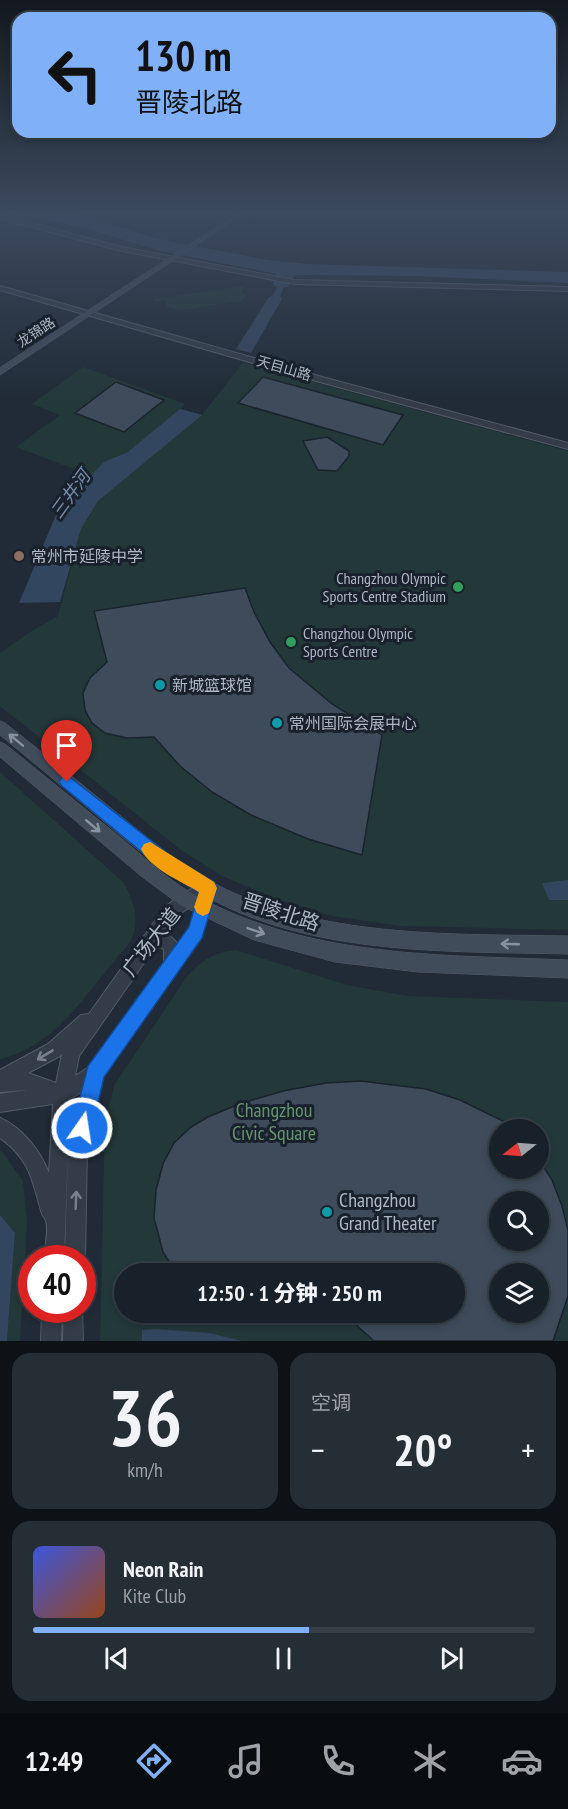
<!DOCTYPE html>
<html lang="zh">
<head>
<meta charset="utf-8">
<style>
	:root { --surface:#182029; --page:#252d35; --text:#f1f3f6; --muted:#9fa3a8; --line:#363e46; --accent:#80b1f8 }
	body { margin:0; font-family:"PT Sans Narrow","Noto Sans SC",sans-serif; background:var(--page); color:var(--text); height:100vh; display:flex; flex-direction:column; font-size:22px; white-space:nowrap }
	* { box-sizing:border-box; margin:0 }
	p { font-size:20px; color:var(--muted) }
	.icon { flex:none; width:33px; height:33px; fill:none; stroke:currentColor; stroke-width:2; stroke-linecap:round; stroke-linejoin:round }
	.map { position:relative; height:1341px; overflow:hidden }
	.sheet { display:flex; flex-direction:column; gap:12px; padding:12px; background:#0d1217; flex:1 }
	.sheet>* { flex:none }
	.top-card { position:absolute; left:12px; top:12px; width:544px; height:126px; border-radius:18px; box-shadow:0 3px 9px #0003,0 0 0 2px var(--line); background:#80b1f8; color:#111; overflow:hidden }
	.needle { width:39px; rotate:253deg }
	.fabs { position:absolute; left:489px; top:1119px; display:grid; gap:12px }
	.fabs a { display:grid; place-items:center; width:60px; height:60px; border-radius:50%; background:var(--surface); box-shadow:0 3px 9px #0003,0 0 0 2px var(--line); font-size:30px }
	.speed { position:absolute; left:18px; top:1245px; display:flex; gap:12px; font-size:30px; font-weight:700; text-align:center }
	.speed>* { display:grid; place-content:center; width:78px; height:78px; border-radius:50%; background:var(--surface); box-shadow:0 3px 9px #0003,0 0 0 2px var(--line); line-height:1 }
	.speed .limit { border:9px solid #d22; background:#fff; color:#111 }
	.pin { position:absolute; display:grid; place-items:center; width:51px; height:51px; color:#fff; margin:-62px -26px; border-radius:50% 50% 50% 0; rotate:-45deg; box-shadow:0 0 6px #0007 }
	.pin .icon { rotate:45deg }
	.me { position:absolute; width:66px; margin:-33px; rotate:13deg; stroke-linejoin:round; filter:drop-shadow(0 0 4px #0008) }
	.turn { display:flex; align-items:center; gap:21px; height:126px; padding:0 24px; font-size:27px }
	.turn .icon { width:78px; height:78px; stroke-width:2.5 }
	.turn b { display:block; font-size:42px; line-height:51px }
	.big { font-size:45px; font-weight:800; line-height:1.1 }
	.sheet .widget { flex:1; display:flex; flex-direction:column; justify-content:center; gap:9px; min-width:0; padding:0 21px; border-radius:18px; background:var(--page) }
	.sheet .dial { align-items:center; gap:0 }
	.dial b { font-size:78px; line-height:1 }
	.song { display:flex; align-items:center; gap:18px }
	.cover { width:72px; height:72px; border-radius:9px; background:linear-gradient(135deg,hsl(230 70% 55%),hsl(20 70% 35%)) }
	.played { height:6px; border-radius:3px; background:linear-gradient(90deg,var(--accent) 55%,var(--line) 55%) }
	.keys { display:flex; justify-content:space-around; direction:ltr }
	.heat { display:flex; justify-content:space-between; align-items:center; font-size:33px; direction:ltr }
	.sheet .tiles { flex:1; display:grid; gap:12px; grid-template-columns:1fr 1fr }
	.widget:last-child { grid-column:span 2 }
	.trip { position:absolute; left:114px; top:1263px; width:351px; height:60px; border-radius:30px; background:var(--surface); box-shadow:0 3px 9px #0003,0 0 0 2px var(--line); font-weight:800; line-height:60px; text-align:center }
	.menu { display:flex; height:96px; justify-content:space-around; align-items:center; background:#0a0d10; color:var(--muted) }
	.menu .icon { width:42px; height:42px }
	.menu .on { color:var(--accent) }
	.menu b { font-size:27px; color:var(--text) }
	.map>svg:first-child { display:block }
</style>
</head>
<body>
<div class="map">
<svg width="568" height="1341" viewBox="0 0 568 1341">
	<rect width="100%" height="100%" fill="#202b37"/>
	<path fill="#233839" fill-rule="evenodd" d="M242,286L244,290L241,291L246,296L241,301L182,310L167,307L166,300L155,302L154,299Z
		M243,363L568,451V930L400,926L332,916L277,899L222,876L181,850L0,706V653L30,632L58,616L81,529L98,501L90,475L16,447L60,415L32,404L83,367L185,404L181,409L202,415Z
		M0,772L123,882C133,899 139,916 133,935C130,945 117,956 111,965C80,1003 51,1047 0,1059Z
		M236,950L347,985L408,996L568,1002V1341H100L105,1120L115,1084L188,975C203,960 214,952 236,950ZM500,1130H538V1168H500ZM500,1202H538V1240H500ZM124,1274H454V1312H124ZM500,1274H538V1312H500Z
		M0,1149L23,1181L27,1221L20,1341H7L15,1233L0,1215Z"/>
	<path fill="#33465f" d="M17,215H72L89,217L155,238L267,260L307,264L568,272V283L418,276L298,275L293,277L288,287L283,288L280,297L282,299L251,353L236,349L269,297L273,296L277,287L273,285L276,274L161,251L81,227Z
		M180,409L202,415L98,501L81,529L60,602L19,603L58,510L104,462L128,452Z
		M568,880V900H549L542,883Z
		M0,1215L15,1233L7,1341H0Z
		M155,1329L209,1333L242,1341H142V1330Z"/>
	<path fill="#3e4b5a" stroke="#1b232e" stroke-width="1.5" fill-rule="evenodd" d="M263,377L403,415L383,445L238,403Z
		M116,382L164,400L124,432L75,413Z
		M327,437L349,451V456L337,471L318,470L303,441Z
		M245,588L254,612L270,642L289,668L332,704L382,735L362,855L308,839L251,815L212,792L180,766L154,737L127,738L105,733L92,723L85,710L83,693L90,678L107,662L94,611Z
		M361,1081L426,1089L460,1100L505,1122L513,1130H500V1168H538V1158L552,1180L562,1206L568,1230V1296L553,1341H374L342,1312H454V1274H177L163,1252L154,1218L156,1190L163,1164L174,1143L191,1127L208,1117L239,1104L283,1091L326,1083ZM500,1202H538V1240H500ZM500,1274H538V1312H500Z"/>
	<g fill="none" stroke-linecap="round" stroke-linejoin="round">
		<g stroke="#515a66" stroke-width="2">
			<path id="tertiary" d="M0,215L122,247L295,280L568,287V291L295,284L122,251L0,219Z
				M0,286L311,374L568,443V449L305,378L0,290Z
				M209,881L214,883L216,888L201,937L103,1077L87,1147L85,1258L82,1263V1258H65L68,1147L64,1258H44C45,1249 49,1229 46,1221C45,1218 43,1216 42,1214C32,1181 31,1160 0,1138V1118C23,1128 40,1151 49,1173L53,1104L0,1112V1094L27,1090L0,1092V1070L48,1044L81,1015L89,1014L164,908L181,894ZM198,901L190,928L178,944L165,931L174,918ZM161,947L164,950V963L89,1067L75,1076L79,1056L153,950ZM62,1054L56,1083L28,1073L60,1056ZM82,1091L77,1114L72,1098Z
				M82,1306L83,1341H63L64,1310H82Z
				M42,1310H62L61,1341H41Z"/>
		</g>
		<g stroke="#515a66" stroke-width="1">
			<path id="secondary" d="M235,215H242L0,375V368Z
				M0,721L5,723C41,751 76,780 112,809C148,838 185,870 227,890C332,938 455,934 568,936V954C446,951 309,956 200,893C162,871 128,842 95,814C63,787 32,761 0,735Z
				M0,742L5,744C44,775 82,807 121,838C144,857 167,879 193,894C307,958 441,955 568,960V978L418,972L335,962L254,940L180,905L141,876L0,757Z"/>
		</g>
		<use href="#tertiary" fill="#333c48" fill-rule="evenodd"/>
		<use href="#secondary" fill="#414c5b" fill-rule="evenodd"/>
	</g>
	<defs><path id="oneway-shaft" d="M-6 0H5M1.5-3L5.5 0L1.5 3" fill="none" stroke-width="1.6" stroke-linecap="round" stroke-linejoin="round" transform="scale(1.5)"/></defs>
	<g stroke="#8892a0">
		<use href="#oneway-shaft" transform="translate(16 740) rotate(-141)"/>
		<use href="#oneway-shaft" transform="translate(93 826) rotate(40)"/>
		<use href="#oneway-shaft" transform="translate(256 931) rotate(19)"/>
		<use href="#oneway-shaft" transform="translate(510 944) rotate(-178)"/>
	</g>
	<g stroke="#77808d">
		<use href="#oneway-shaft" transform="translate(45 1055) rotate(149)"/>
		<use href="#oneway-shaft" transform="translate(76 1200) rotate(-88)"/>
	</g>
	<linearGradient id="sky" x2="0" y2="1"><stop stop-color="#12181e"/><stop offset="0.53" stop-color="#3c4a5e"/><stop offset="1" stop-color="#3c4a5e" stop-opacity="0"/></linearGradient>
	<rect width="568" height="402" fill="url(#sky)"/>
	<path fill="#1a73e8" stroke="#114b97" stroke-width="1.5" d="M67,775L172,857L214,882L217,888L202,938L104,1077L92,1128L89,1135L82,1138L75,1135L72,1128L88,1066L189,927L199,892L161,868L62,786L59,782L62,777Z"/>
	<path fill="#f59e0b" d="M150,842L214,882L217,888L209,913L203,916L197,913L194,907L199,892C181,881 150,869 141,849L144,844Z"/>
	<circle fill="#8d6e63" stroke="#19222c" stroke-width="2" cx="19" cy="556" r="6"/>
	<g fill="#2e9e5b" stroke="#19222c" stroke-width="2">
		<circle cx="458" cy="587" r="6"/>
		<circle cx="291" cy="642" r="6"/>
	</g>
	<g fill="#0f9aa8" stroke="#19222c" stroke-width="2">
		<circle cx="160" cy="685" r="6"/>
		<circle cx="277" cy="723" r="6"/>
		<circle cx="327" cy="1212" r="6"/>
	</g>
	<g text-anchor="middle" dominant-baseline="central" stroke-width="6" stroke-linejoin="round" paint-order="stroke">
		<g font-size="14" fill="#aeb7c5" stroke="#19222c">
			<text transform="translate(36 332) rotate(-33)">龙锦路</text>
			<text transform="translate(284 368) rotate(16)">天目山路</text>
		</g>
		<g font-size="16" fill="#aeb7c5" stroke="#19222c" text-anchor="start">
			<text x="31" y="556">常州市延陵中学</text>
			<text x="446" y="578" text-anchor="end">Changzhou Olympic<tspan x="446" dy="18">Sports Centre Stadium</tspan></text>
			<text x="303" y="633">Changzhou Olympic<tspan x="303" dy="18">Sports Centre</tspan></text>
			<text x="172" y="685">新城篮球馆</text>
			<text x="289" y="723">常州国际会展中心</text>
		</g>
		<g font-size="18" font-style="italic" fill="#758ead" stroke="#19222c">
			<text transform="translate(70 494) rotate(-54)">三井河</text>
		</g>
		<g font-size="20" fill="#aeb7c5" stroke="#19222c">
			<text transform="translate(281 912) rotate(18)">晋陵北路</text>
			<text transform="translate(151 942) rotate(-52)">广场大道</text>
		</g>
		<g font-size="20" fill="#65956f" stroke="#19222c">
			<text x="274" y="1110">Changzhou<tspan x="274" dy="23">Civic Square</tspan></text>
		</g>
		<g font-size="20" fill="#aeb7c5" stroke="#19222c" text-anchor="start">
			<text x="339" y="1200">Changzhou<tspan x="339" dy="23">Grand Theater</tspan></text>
		</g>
	</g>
</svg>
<div class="fabs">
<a><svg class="needle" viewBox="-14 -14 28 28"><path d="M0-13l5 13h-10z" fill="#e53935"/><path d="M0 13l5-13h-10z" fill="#9fa3a8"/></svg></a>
<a><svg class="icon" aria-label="search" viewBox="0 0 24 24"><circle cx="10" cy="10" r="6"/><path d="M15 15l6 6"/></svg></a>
<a><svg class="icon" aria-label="layers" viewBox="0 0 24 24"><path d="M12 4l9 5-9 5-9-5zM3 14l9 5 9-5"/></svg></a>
</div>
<div class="speed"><div class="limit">40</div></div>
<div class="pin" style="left:67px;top:782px;background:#d93025"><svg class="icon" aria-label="arrive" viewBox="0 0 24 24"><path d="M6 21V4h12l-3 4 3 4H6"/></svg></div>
<svg class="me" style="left:82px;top:1128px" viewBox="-20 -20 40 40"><circle r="17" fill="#1a73e8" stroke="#fff" stroke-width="3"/><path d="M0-11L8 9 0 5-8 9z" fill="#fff"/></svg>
<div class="trip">12:50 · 1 分钟 · 250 m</div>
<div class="top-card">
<div class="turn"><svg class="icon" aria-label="left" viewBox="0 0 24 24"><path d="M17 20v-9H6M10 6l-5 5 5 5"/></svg><div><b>130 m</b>晋陵北路</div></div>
</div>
</div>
<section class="sheet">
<div class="tiles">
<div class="widget dial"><b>36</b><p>km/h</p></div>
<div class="widget"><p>空调</p>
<div class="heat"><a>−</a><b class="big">20°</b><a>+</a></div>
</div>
<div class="widget">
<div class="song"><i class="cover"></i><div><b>Neon Rain</b><p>Kite Club</p></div></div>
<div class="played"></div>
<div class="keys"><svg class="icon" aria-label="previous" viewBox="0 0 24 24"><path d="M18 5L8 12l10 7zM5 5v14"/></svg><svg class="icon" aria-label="pause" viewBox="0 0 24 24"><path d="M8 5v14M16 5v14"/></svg><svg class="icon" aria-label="next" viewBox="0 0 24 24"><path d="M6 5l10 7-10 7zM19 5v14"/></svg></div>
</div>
</div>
</section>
<nav class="menu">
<b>12:49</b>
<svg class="icon on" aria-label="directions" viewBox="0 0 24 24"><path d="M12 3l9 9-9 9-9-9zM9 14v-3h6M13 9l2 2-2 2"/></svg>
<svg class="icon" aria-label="music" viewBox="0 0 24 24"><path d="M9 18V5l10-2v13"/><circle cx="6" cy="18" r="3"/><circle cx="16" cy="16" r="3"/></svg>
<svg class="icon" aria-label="phone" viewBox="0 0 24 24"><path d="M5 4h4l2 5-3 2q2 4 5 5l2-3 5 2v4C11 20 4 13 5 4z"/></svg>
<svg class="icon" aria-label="climate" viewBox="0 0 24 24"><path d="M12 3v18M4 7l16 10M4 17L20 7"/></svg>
<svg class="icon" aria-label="car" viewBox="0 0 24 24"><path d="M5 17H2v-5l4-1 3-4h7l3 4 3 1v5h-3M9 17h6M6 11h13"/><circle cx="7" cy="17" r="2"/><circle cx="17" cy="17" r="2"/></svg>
</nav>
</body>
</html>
